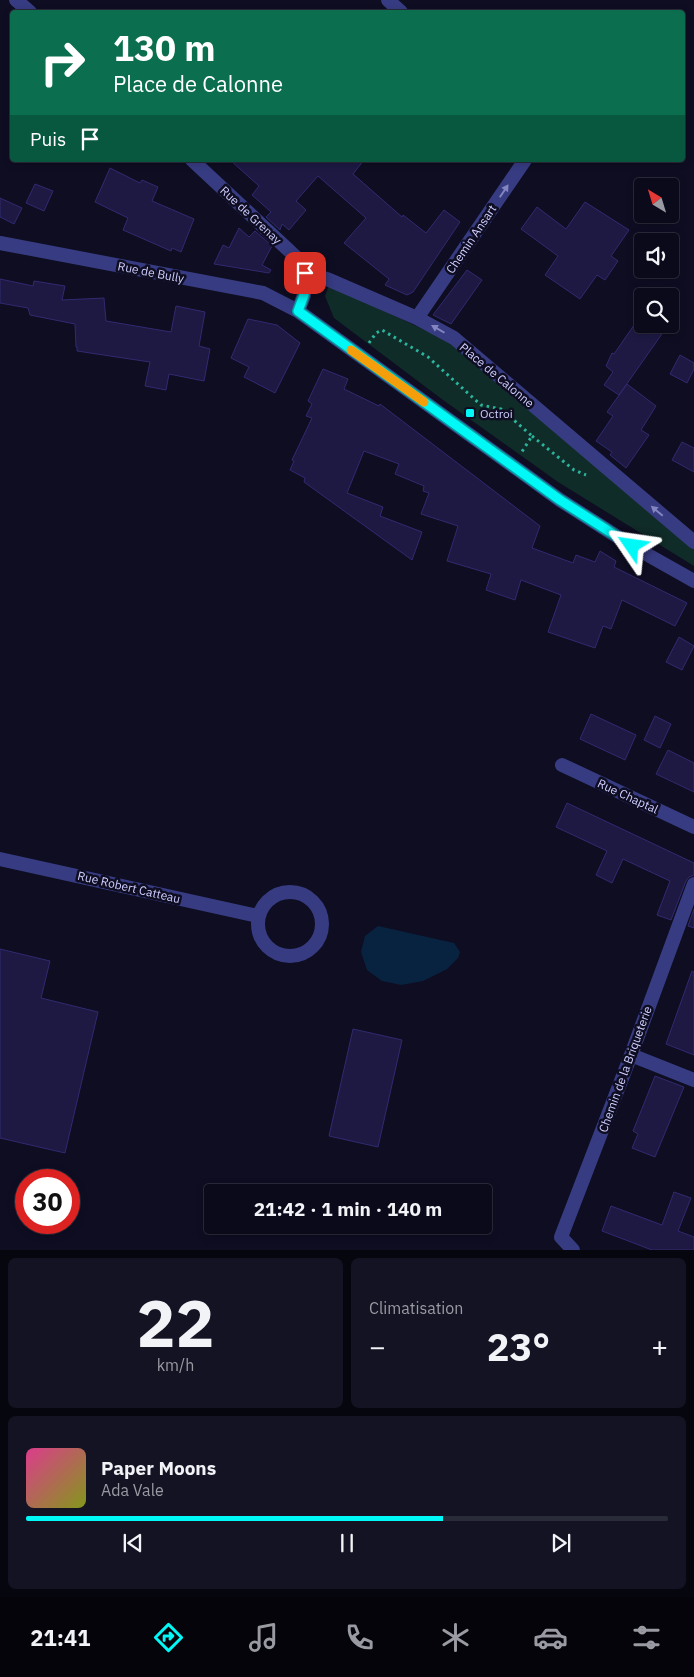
<!DOCTYPE html>
<html lang="fr">
<head>
<meta charset="utf-8">
<style>
	:root { --surface:#0a0a1a; --page:#131323; --text:#f1f3f6; --muted:#999aa2; --line:#2a2b39; --accent:#00f9f7 }
	body { margin:0; font-family:"IBM Plex Sans",sans-serif; background:var(--page); color:var(--text); height:100vh; display:flex; flex-direction:column; font-size:19px; white-space:nowrap }
	* { box-sizing:border-box; margin:0 }
	p { font-size:16px; color:var(--muted) }
	.icon { flex:none; width:28px; height:28px; fill:none; stroke:currentColor; stroke-width:2; stroke-linecap:round; stroke-linejoin:round }
	.map { position:relative; height:1250px; overflow:hidden }
	.details { display:flex; flex-direction:column; gap:8px; padding:8px; background:#06060e; flex:1 }
	.details>* { flex:none }
	.hud { position:absolute; left:10px; top:10px; width:675px; height:152px; border-radius:5px; box-shadow:0 2px 8px #0003,0 0 0 1px var(--line); background:#0b6e4f; color:#fff; overflow:hidden }
	.needle { width:32px; rotate:322deg }
	.tools { position:absolute; left:634px; top:178px; display:grid; gap:10px }
	.tools a { display:grid; place-items:center; width:45px; height:45px; border-radius:5px; background:var(--surface); box-shadow:0 2px 8px #0003,0 0 0 1px var(--line); font-size:25px }
	.speed { position:absolute; left:15px; top:1169px; display:flex; gap:10px; font-size:25px; font-weight:700; text-align:center }
	.speed>* { display:grid; place-content:center; width:65px; height:65px; border-radius:50%; background:var(--surface); box-shadow:0 2px 8px #0003,0 0 0 1px var(--line); line-height:1 }
	.speed .limit { border:8px solid #d22; background:#fff; color:#111 }
	.pin { position:absolute; display:grid; place-items:center; width:42px; height:42px; color:#fff; margin:-21px; border-radius:10px; box-shadow:0 2px 8px #0006 }
	.me { position:absolute; width:55px; margin:-28px; rotate:302deg; stroke-linejoin:round; filter:drop-shadow(0 0 4px #0008) }
	.turn { display:flex; align-items:center; gap:18px; height:105px; padding:0 20px; font-size:22px }
	.turn .icon { width:65px; height:65px; stroke-width:2.5 }
	.turn b { display:block; font-size:35px; line-height:42px }
	.then { display:flex; align-items:center; height:48px; padding:0 20px; background:#0003; gap:10px; font-size:19px }
	.big { font-size:38px; font-weight:700; line-height:1.1 }
	.details .card { flex:1; display:flex; flex-direction:column; justify-content:center; gap:8px; min-width:0; padding:0 18px; border-radius:8px; background:var(--page) }
	.details .dial { align-items:center; gap:0 }
	.dial b { font-size:65px; line-height:1 }
	.song { display:flex; align-items:center; gap:15px }
	.cover { width:60px; height:60px; border-radius:8px; background:linear-gradient(135deg,hsl(330 70% 55%),hsl(70 70% 35%)) }
	.played { height:5px; border-radius:2px; background:linear-gradient(90deg,var(--accent) 65%,var(--line) 65%) }
	.keys { display:flex; justify-content:space-around; direction:ltr }
	.heat { display:flex; justify-content:space-between; align-items:center; font-size:28px; direction:ltr }
	.details .tiles { flex:1; display:grid; gap:8px; grid-template-columns:1fr 1fr }
	.card:last-child { grid-column:span 2 }
	.trip { position:absolute; left:204px; top:1184px; width:288px; height:50px; border-radius:5px; background:var(--surface); box-shadow:0 2px 8px #0003,0 0 0 1px var(--line); font-weight:700; line-height:50px; text-align:center }
	.menu { display:flex; height:80px; justify-content:space-around; align-items:center; background:#04040a; color:var(--muted) }
	.menu .icon { width:35px; height:35px }
	.menu .active { color:var(--accent) }
	.menu b { font-size:22px; color:var(--text) }
	.map>svg:first-child { display:block }
</style>
</head>
<body>
<div class="map">
<svg width="694" height="1250" viewBox="0 0 694 1250">
	<rect width="100%" height="100%" fill="#0e0d22"/>
	<path fill="#102c28" d="M329,285L450,342L694,548V566L558,482L443,400L334,318L325,296Z"/>
	<path fill="#082340" d="M378,926L454,943L460,952L458,958L447,969L423,981L401,985L382,981L367,970L361,952L365,936Z"/>
	<path fill="#1d1943" stroke="#312a70" d="M230,160H364L353,174L402,217L403,215L426,233L444,210L460,222L413,292L407,295L385,285L389,279L344,243L366,218L318,176L296,201L306,210L289,230L282,224L280,230L266,217L271,212L252,195L259,186Z
		M110,168L140,183L142,180L158,187L152,201L194,219L181,252L172,248L171,251L123,230L128,218L95,202Z
		M35,184L53,191L44,211L26,203Z
		M0,198L22,208L14,224L0,217Z
		M585,202L629,230L611,256L618,261L605,280L597,275L580,299L545,275L558,256L521,229L537,207L566,229Z
		M239,228L249,237L255,231L272,246L262,265L271,270L269,273L214,264L223,245L229,248Z
		M467,270L482,280L451,324L433,315Z
		M0,279L33,286L34,281L65,286L62,300L104,298L106,321L171,332L176,306L205,312L199,346L210,349L204,381L169,374L166,390L145,386L150,362L77,351V347H76L75,324L30,315L28,308L0,303Z
		M641,315L642,324H653L664,331L619,395L604,385L613,372L606,366L612,353L614,354Z
		M248,319L277,325L300,343L275,393L244,377L249,367L231,358Z
		M680,355L694,363V369L687,383L670,374Z
		M323,369L348,379L344,389L379,406L380,404L540,526L532,548L573,563L576,555L595,562L600,551L616,561L614,567L687,603L675,626L622,600L611,629L603,626L595,648L548,632L561,595L521,580L515,600L486,590L491,574L447,561L458,526L421,514L429,493L423,491L424,486L395,474L399,464L364,451L347,493L383,507L380,516L422,532L412,560L304,482L305,478L290,470L294,461L292,460L312,418L306,416L312,404L308,401Z
		M627,384L656,406L641,430L649,435L626,468L610,455L612,452L596,441L613,416L607,412Z
		M682,442L694,448V472L672,460Z
		M679,637L694,646L682,670L666,662Z
		M591,714L636,735L625,760L580,739Z
		M655,716L671,724L660,748L644,740Z
		M668,750L694,763V792L656,774Z
		M567,803L694,863V875L689,877L686,881L671,920L657,915L670,881L623,859L612,883L596,875L607,851L556,827Z
		M694,909V928L688,926Z
		M0,949L50,961L41,998L98,1012L65,1153L0,1138Z
		M692,971L694,972V1055L666,1044Z
		M353,1029L402,1040L378,1147L329,1136Z
		M655,1076L684,1087L655,1157L632,1148L638,1134L633,1131Z
		M674,1192L691,1198L678,1231L694,1237V1250H652L602,1231L611,1206L662,1225Z"/>
	<g fill="none" stroke-linecap="round" stroke-linejoin="round">
		<path stroke="#2cb59e" stroke-width="3" stroke-dasharray="2.5 4" stroke-linecap="butt" d="M369,343L376,333L382,330L428,357L481,405L501,409L532,436L521,453
			M532,436L574,470L586,475"/>
		<path stroke="#373c82" stroke-width="14" d="M16,0L30,12
			M388,0L401,12
			M192,160L296,257L305,273
			M0,243L263,293L298,311L560,500L632,546L694,581
			M305,273L327,279L417,318L454,338L694,542
			M298,311L304,295L305,273
			M417,318L525,160
			M562,765L694,827
			M0,859L258,916
			M258 924a32 32 0 1 1 64 0a32 32 0 1 1-64 0Z
			M631,1055L694,1080
			M573,1250L561,1237L631,1055L694,884"/>
	</g>
	<defs><path id="oneway-solid" d="M-6-.8H1V-3.2L6.5 0L1 3.2V.8H-6Z" transform="scale(1.25)"/></defs>
	<g fill="#8385c0">
		<use href="#oneway-solid" transform="translate(504 191) rotate(-56)"/>
		<use href="#oneway-solid" transform="translate(438 329) rotate(-150)"/>
		<use href="#oneway-solid" transform="translate(657 511) rotate(-140)"/>
	</g>
	<g fill="none" stroke-linecap="round" stroke-linejoin="round">
		<g stroke="#00a2a1" stroke-width="12">
			<path id="route" d="M305,273L304,295L298,311L560,500L632,546"/>
		</g>
		<use href="#route" stroke="#00f9f7" stroke-width="9"/>
		<path stroke="#f59e0b" stroke-width="9" d="M351,350L424,402"/>
	</g>
	<rect fill="#00f9f7" stroke="#0e0d22" stroke-width="2" x="465" y="408" width="10" height="10" rx="2.5"/>
	<g text-anchor="middle" dominant-baseline="central" stroke-width="5" stroke-linejoin="round" paint-order="stroke">
		<g font-size="12" fill="#cfceff" stroke="#0e0d22">
			<text transform="translate(251 215) rotate(43)">Rue de Grenay</text>
			<text transform="translate(471 239) rotate(-56)">Chemin Ansart</text>
			<text transform="translate(151 272) rotate(11)">Rue de Bully</text>
			<text transform="translate(497 375) rotate(40)">Place de Calonne</text>
			<text transform="translate(628 796) rotate(25)">Rue Chaptal</text>
			<text transform="translate(129 887) rotate(13)">Rue Robert Catteau</text>
			<text transform="translate(625 1069) rotate(-70)">Chemin de la Briqueterie</text>
		</g>
		<g font-size="12" fill="#cfceff" stroke="#0e0d22" text-anchor="start">
			<text x="480" y="413">Octroi</text>
		</g>
	</g>
</svg>
<div class="tools">
<a><svg class="needle" viewBox="-14 -14 28 28"><path d="M0-13l5 13h-10z" fill="#e53935"/><path d="M0 13l5-13h-10z" fill="#999aa2"/></svg></a>
<a><svg class="icon" aria-label="sound" viewBox="0 0 24 24"><path d="M4 9h4l5-4v14l-5-4H4zM17 9q2 3 0 6"/></svg></a>
<a><svg class="icon" aria-label="search" viewBox="0 0 24 24"><circle cx="10" cy="10" r="6"/><path d="M15 15l6 6"/></svg></a>
</div>
<div class="speed"><div class="limit">30</div></div>
<div class="pin" style="left:305px;top:273px;background:#d93025"><svg class="icon" aria-label="arrive" viewBox="0 0 24 24"><path d="M6 21V4h12l-3 4 3 4H6"/></svg></div>
<svg class="me" style="left:632px;top:546px" viewBox="-20 -20 40 40"><path d="M0-17L14 15 0 8-14 15z" fill="#00f9f7" stroke="#fff" stroke-width="4"/></svg>
<div class="trip">21:42 · 1 min · 140 m</div>
<div class="hud">
<div class="turn"><svg class="icon" aria-label="right" viewBox="0 0 24 24"><path d="M7 20v-9h11M14 6l5 5-5 5"/></svg><div><b>130 m</b>Place de Calonne</div></div>
<div class="then">Puis<svg class="icon" aria-label="arrive" viewBox="0 0 24 24"><path d="M6 21V4h12l-3 4 3 4H6"/></svg></div>
</div>
</div>
<section class="details">
<div class="tiles">
<div class="card dial"><b>22</b><p>km/h</p></div>
<div class="card"><p>Climatisation</p>
<div class="heat"><a>−</a><b class="big">23°</b><a>+</a></div>
</div>
<div class="card">
<div class="song"><i class="cover"></i><div><b>Paper Moons</b><p>Ada Vale</p></div></div>
<div class="played"></div>
<div class="keys"><svg class="icon" aria-label="previous" viewBox="0 0 24 24"><path d="M18 5L8 12l10 7zM5 5v14"/></svg><svg class="icon" aria-label="pause" viewBox="0 0 24 24"><path d="M8 5v14M16 5v14"/></svg><svg class="icon" aria-label="next" viewBox="0 0 24 24"><path d="M6 5l10 7-10 7zM19 5v14"/></svg></div>
</div>
</div>
</section>
<nav class="menu">
<b>21:41</b>
<svg class="icon active" aria-label="directions" viewBox="0 0 24 24"><path d="M12 3l9 9-9 9-9-9zM9 14v-3h6M13 9l2 2-2 2"/></svg>
<svg class="icon" aria-label="music" viewBox="0 0 24 24"><path d="M9 18V5l10-2v13"/><circle cx="6" cy="18" r="3"/><circle cx="16" cy="16" r="3"/></svg>
<svg class="icon" aria-label="phone" viewBox="0 0 24 24"><path d="M5 4h4l2 5-3 2q2 4 5 5l2-3 5 2v4C11 20 4 13 5 4z"/></svg>
<svg class="icon" aria-label="climate" viewBox="0 0 24 24"><path d="M12 3v18M4 7l16 10M4 17L20 7"/></svg>
<svg class="icon" aria-label="car" viewBox="0 0 24 24"><path d="M5 17H2v-5l4-1 3-4h7l3 4 3 1v5h-3M9 17h6M6 11h13"/><circle cx="7" cy="17" r="2"/><circle cx="17" cy="17" r="2"/></svg>
<svg class="icon" aria-label="filters" viewBox="0 0 24 24"><path d="M4 7h16M4 17h16"/><circle cx="9" cy="7" r="2"/><circle cx="15" cy="17" r="2"/></svg>
</nav>
</body>
</html>
